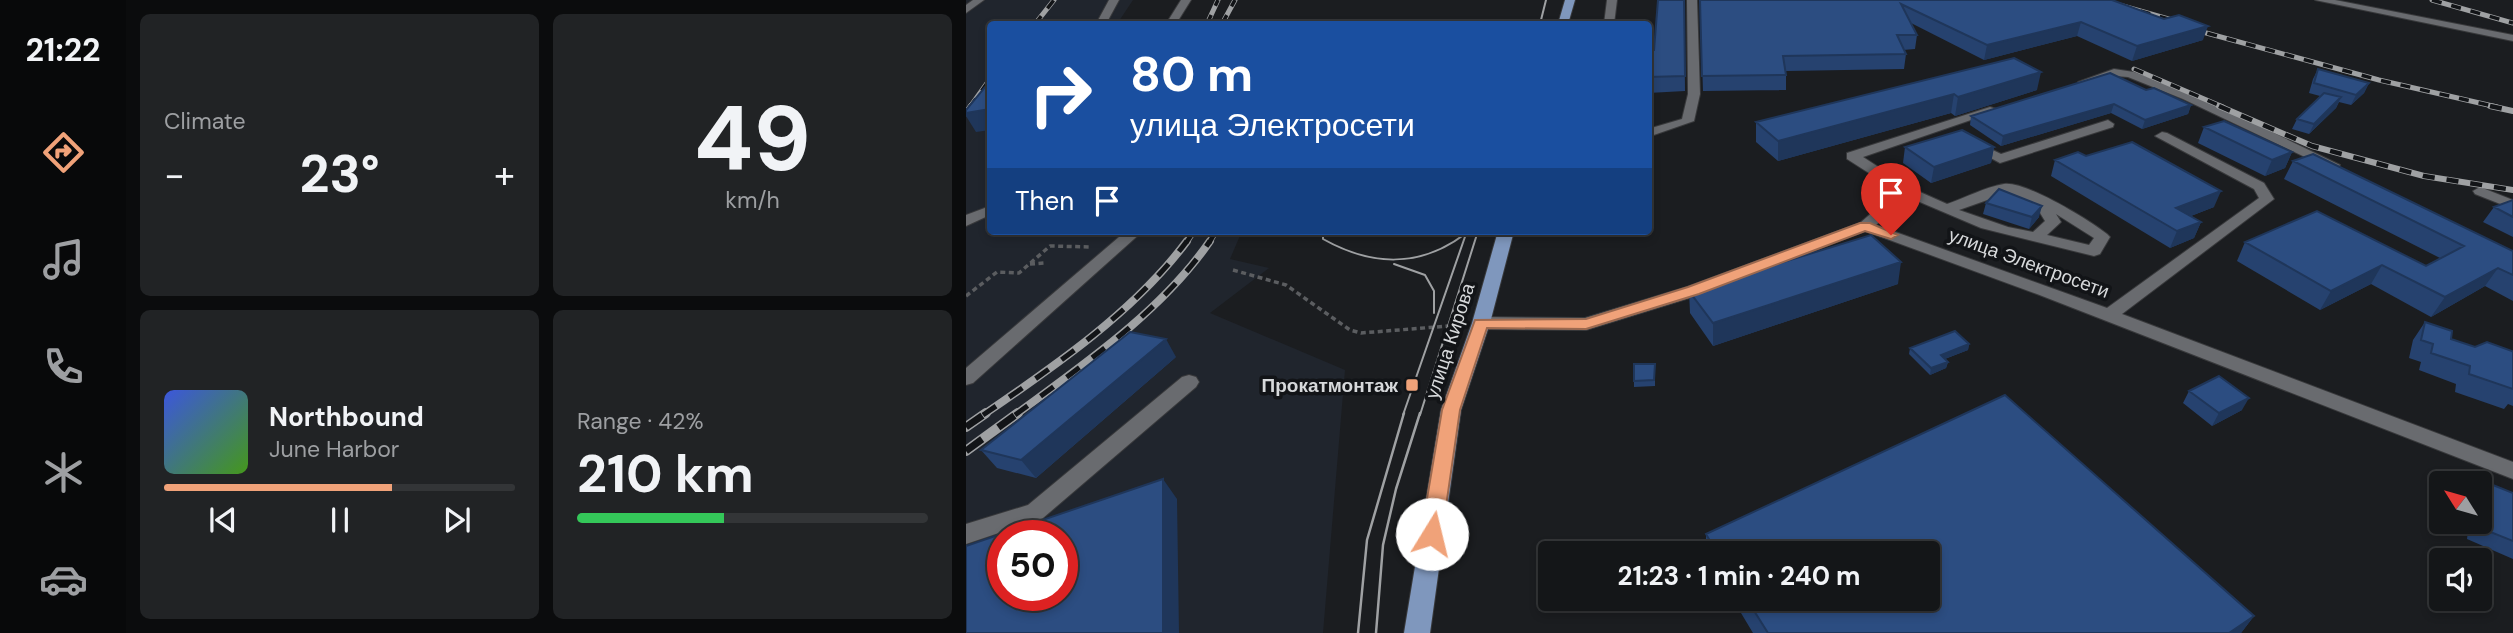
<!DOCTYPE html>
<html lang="en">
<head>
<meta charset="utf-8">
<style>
	:root { --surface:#141618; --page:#212325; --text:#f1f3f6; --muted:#9d9fa2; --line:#333537; --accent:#f0a279 }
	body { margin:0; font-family:"DM Sans",sans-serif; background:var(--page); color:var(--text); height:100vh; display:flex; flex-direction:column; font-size:26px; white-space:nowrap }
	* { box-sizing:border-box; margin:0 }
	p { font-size:23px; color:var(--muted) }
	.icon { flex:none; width:38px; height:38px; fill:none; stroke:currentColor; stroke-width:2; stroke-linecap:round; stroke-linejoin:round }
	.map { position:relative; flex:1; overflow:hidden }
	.panel { display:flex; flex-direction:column; gap:14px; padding:14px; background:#0b0c0d; width:840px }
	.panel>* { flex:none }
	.hud { position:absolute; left:21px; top:21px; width:665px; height:214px; border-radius:7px; box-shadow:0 4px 10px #0003,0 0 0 2px var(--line); background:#1a4fa0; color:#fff; overflow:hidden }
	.needle { width:46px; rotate:307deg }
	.buttons { position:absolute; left:1463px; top:471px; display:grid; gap:14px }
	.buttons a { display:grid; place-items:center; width:63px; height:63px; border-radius:7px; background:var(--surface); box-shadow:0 4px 10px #0003,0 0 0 2px var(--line); font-size:35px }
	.speed { position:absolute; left:21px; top:520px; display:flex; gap:14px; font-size:35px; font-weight:700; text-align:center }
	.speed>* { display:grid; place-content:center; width:91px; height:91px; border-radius:50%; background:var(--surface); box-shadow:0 4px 10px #0003,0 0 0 2px var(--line); line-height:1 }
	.speed .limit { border:10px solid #d22; background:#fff; color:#111 }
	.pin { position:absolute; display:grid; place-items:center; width:60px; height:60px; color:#fff; margin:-72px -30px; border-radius:50% 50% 50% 0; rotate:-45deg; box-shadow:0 0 7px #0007 }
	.pin .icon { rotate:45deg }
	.me { position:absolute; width:77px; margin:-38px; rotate:9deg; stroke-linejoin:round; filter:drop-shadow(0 0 5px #0008) }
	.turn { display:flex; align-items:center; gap:24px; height:147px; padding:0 28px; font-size:32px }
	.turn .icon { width:91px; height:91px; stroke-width:2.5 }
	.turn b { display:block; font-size:49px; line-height:60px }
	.then { display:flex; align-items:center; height:66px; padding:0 28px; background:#0003; gap:14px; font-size:26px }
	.big { font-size:52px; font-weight:700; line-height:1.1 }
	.panel .card { flex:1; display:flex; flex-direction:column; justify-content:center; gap:10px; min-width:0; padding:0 24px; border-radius:10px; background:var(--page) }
	.panel .dial { align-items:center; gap:0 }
	.dial b { font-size:91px; line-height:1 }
	.song { display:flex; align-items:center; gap:21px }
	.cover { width:84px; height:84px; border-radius:10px; background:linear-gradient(135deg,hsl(230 70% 55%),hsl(100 70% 35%)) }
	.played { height:7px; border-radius:4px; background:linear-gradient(90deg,var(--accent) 65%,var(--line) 65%) }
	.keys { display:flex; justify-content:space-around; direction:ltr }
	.heat { display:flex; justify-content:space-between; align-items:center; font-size:38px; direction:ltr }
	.charge { height:10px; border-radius:5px; background:linear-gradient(90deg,#34c759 42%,var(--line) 0) }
	.panel .tiles { flex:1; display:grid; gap:14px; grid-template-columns:repeat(2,1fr) }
	.trip { position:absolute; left:572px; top:541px; width:402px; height:70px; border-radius:7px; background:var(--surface); box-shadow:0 4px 10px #0003,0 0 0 2px var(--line); font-weight:700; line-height:70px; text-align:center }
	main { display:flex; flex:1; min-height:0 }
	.tab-bar { display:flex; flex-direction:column; width:126px; justify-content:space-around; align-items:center; background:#08090a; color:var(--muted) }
	.tab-bar .icon { width:49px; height:49px }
	.tab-bar .current { color:var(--accent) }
	.tab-bar b { font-size:32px; color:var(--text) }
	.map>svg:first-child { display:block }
</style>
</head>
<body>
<main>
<nav class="tab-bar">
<b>21:22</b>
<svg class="icon current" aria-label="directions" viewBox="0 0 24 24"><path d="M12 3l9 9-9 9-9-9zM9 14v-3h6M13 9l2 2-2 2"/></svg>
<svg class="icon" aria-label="music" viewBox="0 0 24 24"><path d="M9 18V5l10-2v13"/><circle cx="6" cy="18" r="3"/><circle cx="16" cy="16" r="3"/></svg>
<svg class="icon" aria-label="phone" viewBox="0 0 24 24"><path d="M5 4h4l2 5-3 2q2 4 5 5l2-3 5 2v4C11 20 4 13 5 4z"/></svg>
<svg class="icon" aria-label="climate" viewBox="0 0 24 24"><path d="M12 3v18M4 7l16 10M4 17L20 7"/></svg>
<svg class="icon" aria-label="car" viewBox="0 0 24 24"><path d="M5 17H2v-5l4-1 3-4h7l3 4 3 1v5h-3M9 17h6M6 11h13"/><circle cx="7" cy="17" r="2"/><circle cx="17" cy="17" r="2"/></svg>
</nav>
<section class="panel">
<div class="tiles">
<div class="card"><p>Climate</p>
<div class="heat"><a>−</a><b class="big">23°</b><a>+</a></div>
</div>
<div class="card dial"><b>49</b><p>km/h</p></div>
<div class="card">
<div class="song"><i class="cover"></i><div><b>Northbound</b><p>June Harbor</p></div></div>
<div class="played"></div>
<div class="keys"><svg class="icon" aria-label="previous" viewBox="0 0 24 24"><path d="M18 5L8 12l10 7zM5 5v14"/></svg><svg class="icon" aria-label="pause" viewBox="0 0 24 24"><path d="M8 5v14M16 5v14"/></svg><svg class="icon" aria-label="next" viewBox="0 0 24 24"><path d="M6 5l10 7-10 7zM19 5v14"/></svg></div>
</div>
<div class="card"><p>Range · 42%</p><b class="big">210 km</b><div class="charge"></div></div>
</div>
</section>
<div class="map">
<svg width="1547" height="633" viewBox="0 0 1547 633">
	<rect width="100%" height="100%" fill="#1b1d20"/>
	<path fill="#20252d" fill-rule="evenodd" d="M0,0H167L151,24H24V231H276L264,259L303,268L244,313L379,370L357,633H0ZM37,536H96V595H37Z"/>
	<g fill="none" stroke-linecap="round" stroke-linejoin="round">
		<g stroke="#38393b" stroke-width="2">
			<path id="minor" d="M7,0H18L0,13V5Z
				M143,0H153L140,24H130Z
				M215,0H225L210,24H200Z
				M641,0H651L648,24H638Z
				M721,0H731L734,94L728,121L682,137V129L716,119L722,94Z
				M1349,0H1369L1547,35V41Z
				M1148,69L1168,72L1225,93L1374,165L1372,168H1362L1217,99L1162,77L1149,76L1118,86L1112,82Z
				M1024,107L1034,110L897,157L945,188L981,204C999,198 1019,187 1038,184C1060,181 1123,220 1141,234L1144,237L1134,254L1128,256L1015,228L942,197L910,225L1141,308L1293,198L1288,189L1189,136L1196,132L1201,133L1298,183L1308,199L1156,314L1547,462V479L1071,294L899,231L733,295L620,330L515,329L506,323L515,317L619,318L721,287L894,223L931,191L881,159V153ZM1041,193L1068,203L1079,221L1067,232L1042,227L993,210ZM1090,214L1128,238L1123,245L1081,235L1095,222Z
				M1142,120L1148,124L1147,127L1034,163L999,144L1006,140L1035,154Z
				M1514,187L1547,200V209L1509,194L1507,191Z
				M24,206V215L0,226V215Z
				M160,231H177L7,383L0,385V368Z
				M223,375L230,377L233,382L230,387L77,518L0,544V524L62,505L216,377Z"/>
		</g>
		<g stroke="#38393b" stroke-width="2">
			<path id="major" d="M599,0H609L602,24H592Z
				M532,231H548L524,323L495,410L464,633H438L475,410L506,323Z"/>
		</g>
		<path stroke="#5b5d60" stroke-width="3.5" stroke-dasharray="5 3.5" stroke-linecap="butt" d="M64,264L78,263
			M267,270L320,285L384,330L395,333L495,325
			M0,296L31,272L53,273L84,246L126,247"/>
		<use href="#minor" fill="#696b6f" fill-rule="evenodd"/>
		<use href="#major" fill="#7f97bd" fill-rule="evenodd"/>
		<path stroke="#9fa1a3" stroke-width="2" d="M574,24L580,0
			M357,231V239C405,266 454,268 499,234
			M428,264L459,275L468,291V313
			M437,415L501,231
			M454,415L512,231"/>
		<path stroke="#9fa1a3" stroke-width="2.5" d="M392,633L401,540L438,413
			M410,633L417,545L430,489L454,413"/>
		<g stroke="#9fa1a3" stroke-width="5">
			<path id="rail-far3" d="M1136,0L1220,24
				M1466,0L1547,23
				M69,24L88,0
				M241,24L252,0
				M256,24L269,0
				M1222,28L1413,80L1531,107
				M1168,69L1257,107
				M4,107L24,79"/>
		</g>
		<g stroke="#9fa1a3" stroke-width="6">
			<path id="rail-far2" d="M1253,106L1346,146L1458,176L1547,190
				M1524,106L1547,111
				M0,113L5,106
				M220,243L228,231
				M243,243L250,231"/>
		</g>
		<g stroke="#9fa1a3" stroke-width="8">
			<path id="rail-far1" d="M17,415C89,366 169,311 221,241
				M49,415C117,365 196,311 244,241"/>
		</g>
		<g stroke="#9fa1a3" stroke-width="10">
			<path id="rail" d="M0,427L20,413
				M0,451L52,413"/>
		</g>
		<use href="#rail-far3" stroke="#121417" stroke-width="3.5" stroke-dasharray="10" stroke-linecap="butt"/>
		<use href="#rail-far2" stroke="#121417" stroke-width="4.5" stroke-dasharray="12" stroke-linecap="butt"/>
		<use href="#rail-far1" stroke="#121417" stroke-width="5" stroke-dasharray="16" stroke-linecap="butt"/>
		<use href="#rail" stroke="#121417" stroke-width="7" stroke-dasharray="20" stroke-linecap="butt"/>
	</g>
	<path fill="#26426f" d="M718,0L719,91L682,93V50H688Z
		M734,0H1146L1237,40L1166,61L1111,36L1018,60L945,23L951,35L949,49L937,50L940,54L938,69L820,71V90L737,91Z
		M1048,58L1071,90L989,116L985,113L812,161L790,142V122Z
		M1352,69L1403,83L1398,93L1385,105L1373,102L1370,108L1343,134L1326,129L1331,119L1354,96L1343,93L1347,79Z
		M1180,90L1225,105L1222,114L1176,129L1145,113L1035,146L1004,125L1005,116Z
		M1238,127L1326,152L1319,168L1299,176L1232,143Z
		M939,147H1028L1025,163L965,183L937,163Z
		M1120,156L1248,207L1225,216L1235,222L1228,238L1204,248L1085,176L1089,160Z
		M1327,161L1547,251V301L1519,286L1465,317L1405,284L1354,310L1271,261L1279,242L1460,266L1474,258L1318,179Z
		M1547,200V237L1517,222L1528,207Z
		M1020,203L1073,217L1063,229L1017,214Z
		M932,284L747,346L724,313L723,291Z
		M1459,322L1485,339L1509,347L1547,352V406L1542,404L1538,409L1489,392L1490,384L1453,370L1455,362L1443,358L1447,340Z
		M1003,344L1002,350L979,359L982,362L980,368L964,375L943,354L944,348Z
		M210,357L70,478L31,468L15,450Z
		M689,370V386L668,387V381Z
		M1223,391L1276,410L1246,426L1217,403Z
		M1039,395L1288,616L1275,633H787L766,598H962V553H740V534Z
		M1517,481L1547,493V559L1501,539L1503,522H1514V485Z"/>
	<path fill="#1f365a" d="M1115,22L1111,36L1018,60L1021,45Z
		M1242,26L1237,40L1166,61L1171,46Z
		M1075,72L1071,90L989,116L992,97Z
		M1403,83L1398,93L1385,105L1390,95Z
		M988,94L985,113L812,161V141Z
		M1375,97L1370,108L1343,134L1348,124Z
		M1148,104L1145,113L1035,146L1037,136Z
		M1225,105L1222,114L1176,129L1179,120Z
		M24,109V130L10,132L0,116V113Z
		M1028,147L1025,163L965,183L968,167Z
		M1326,152L1319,168L1299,176L1306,160Z
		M1255,191L1248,207L1204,224L1210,208Z
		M1076,206L1073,217L1063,229L1066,217Z
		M1235,222L1228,238L1204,248L1211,231Z
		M935,262L932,284L747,346V323Z
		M1416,265L1405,284L1354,310L1365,291Z
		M1532,268L1519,286L1465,317L1479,297Z
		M200,339L210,357L70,478L55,460Z
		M1003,344L1002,350L973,361L975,355Z
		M982,362L980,368L964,375L965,368Z
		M1283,398L1276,410L1246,426L1253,413Z
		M197,479L211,499L213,633H197Z
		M1288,616L1275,633H1263Z"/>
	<path fill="#2c4d81" stroke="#1f365a" stroke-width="2" fill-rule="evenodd" d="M692,0H718L719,76L682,77V50H688Z
		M734,0H1146L1198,19L1213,15L1242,26L1171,46L1115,22L1021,45L935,4L951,35H931L940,54L817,56L820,75L736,76Z
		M1048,58L1075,72L992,97L988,94L812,141L790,122Z
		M1352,69L1403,83L1390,95L1348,83Z
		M1144,73L1180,90L1188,88L1225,105L1179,120L1148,104L1037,136L1005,116Z
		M24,81V109L0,113V110Z
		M1358,93L1375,97L1348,124L1331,119Z
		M1258,121L1326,152L1306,160L1238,127Z
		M996,130L1028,147L968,167L939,147Z
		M1166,142L1255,191L1210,208L1235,222L1211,231L1089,160L1112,152L1120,156Z
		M1347,154L1547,251V275L1532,268L1479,297L1416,265L1365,291L1279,242L1351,211L1460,266L1498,246L1327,161Z
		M1033,189L1076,206L1066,217L1020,203Z
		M1547,200V217L1528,207Z
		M905,235L935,262L747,323L723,291Z
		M1459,322L1486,331L1485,339L1509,347L1521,342L1546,351L1547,352V389L1503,374L1504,366L1465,353L1467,344L1455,340Z
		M989,331L1003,344L975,355L982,362L965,368L944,348Z
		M164,332L200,339L55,460L15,450Z
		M668,364H689L688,380L668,381Z
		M1253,376L1283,398L1253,413L1223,391Z
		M1039,395L1288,616L1263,633H802L780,598H962V553H751L740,534Z
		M197,479V633H0V546ZM37,536H96V595H37Z
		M1517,481L1547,493V541L1512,527Z"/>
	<path fill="#f0a279" stroke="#9c694f" stroke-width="2" d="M894,223H904L932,235L925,239L899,231L733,294L620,329L521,328L494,410L476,534L473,540L466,543L458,540L455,534L476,410L509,320L620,319L722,287Z"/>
	<rect fill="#f0a279" stroke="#121417" stroke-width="2.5" x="439" y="378" width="14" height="14" rx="3.5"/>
	<g text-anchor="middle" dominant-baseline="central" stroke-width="7" stroke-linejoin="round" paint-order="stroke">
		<g font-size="19" fill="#d7d9db" stroke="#121417">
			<text transform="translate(1063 263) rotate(20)">улица Электросети</text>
			<text transform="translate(484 341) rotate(-72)">улица Кирова</text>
		</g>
		<g font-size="19" font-weight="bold" fill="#d7d9db" stroke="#121417" text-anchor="end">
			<text x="432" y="385">Прокатмонтаж</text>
		</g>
	</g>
</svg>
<div class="buttons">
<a><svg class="needle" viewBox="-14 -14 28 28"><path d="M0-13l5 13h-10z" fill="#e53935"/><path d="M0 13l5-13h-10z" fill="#9d9fa2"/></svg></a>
<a><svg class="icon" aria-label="sound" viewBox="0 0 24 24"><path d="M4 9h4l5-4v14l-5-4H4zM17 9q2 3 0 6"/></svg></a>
</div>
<div class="speed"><div class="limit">50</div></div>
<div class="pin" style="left:925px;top:235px;background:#d93025"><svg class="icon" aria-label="arrive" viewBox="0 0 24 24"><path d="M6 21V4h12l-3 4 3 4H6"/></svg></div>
<svg class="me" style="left:466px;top:534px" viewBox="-20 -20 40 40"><circle r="19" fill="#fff"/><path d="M0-13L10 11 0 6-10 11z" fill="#f0a279"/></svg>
<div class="trip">21:23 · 1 min · 240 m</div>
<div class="hud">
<div class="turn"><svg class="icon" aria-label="right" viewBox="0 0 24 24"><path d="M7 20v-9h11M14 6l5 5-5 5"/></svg><div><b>80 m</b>улица Электросети</div></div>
<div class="then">Then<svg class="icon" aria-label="arrive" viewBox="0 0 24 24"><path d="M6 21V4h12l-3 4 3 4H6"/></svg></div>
</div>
</div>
</main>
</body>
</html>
